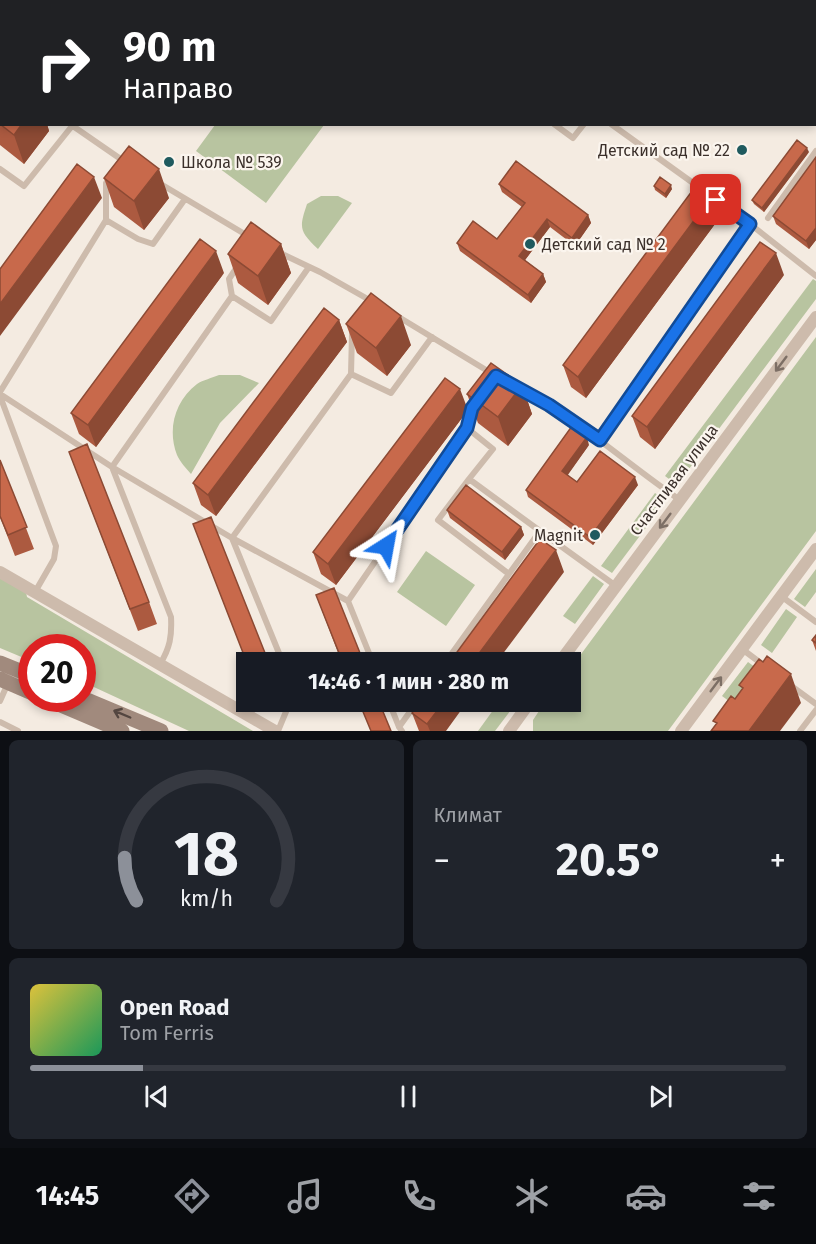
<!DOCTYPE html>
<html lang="ru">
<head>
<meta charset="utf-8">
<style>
	:root { --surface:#171b24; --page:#20242c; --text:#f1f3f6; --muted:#9ea1a6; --line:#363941; --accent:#8c9099 }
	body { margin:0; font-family:"Fira Sans",sans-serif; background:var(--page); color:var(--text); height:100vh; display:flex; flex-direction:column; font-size:22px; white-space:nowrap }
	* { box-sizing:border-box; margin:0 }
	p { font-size:20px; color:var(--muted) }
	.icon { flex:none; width:33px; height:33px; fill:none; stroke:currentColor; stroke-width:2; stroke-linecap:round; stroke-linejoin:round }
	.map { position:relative; height:731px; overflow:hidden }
	.details { display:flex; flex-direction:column; gap:9px; padding:9px; background:#0d0f14; flex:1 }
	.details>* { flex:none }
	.guide { position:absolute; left:0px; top:0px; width:816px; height:126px; box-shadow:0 3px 9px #0003; background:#202124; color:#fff; overflow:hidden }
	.speed { position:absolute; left:18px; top:634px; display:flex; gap:12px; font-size:30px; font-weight:700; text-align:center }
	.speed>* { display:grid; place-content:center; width:78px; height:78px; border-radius:50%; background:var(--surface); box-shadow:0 3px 9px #0003; line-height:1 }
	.speed .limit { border:9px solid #d22; background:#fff; color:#111 }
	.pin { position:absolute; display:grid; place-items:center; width:51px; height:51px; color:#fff; margin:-26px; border-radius:12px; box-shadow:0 3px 9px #0006 }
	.me { position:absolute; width:66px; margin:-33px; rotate:34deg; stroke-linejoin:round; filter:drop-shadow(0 0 4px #0008) }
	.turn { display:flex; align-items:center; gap:21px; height:126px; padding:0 24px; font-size:27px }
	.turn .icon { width:78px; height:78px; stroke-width:2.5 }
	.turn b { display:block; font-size:42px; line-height:51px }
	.big { font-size:45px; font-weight:700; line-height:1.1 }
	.details .tile { flex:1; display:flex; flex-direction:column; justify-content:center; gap:9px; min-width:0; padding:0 21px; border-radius:9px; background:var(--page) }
	.details .dial { align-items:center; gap:0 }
	.dial svg { height:156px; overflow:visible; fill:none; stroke:var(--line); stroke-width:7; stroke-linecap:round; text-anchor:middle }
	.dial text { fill:var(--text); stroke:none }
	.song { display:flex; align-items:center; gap:18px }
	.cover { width:72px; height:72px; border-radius:9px; background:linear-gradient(135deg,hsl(50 70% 55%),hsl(150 70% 35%)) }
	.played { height:6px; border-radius:3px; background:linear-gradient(90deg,var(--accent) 15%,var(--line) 15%) }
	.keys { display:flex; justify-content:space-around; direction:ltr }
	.heat { display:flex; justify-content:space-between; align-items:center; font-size:33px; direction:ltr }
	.details .tiles { flex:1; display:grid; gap:9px; grid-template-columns:1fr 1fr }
	.tile:last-child { grid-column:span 2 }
	.trip { position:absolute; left:236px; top:652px; width:345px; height:60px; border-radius:0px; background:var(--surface); box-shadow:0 3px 9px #0003; font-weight:700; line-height:60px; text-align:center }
	.dock { display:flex; height:96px; justify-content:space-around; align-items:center; background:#090b0e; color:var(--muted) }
	.dock .icon { width:42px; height:42px }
	.dock .selected { color:var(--accent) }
	.dock b { font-size:27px; color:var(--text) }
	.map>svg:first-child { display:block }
</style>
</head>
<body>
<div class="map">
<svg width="816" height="731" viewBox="0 0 816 731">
	<rect width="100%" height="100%" fill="#f4ebe1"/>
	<path fill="#b8c4a0" d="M215,125V124L324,125L266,203L196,151Z
		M321,196H338L352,203L318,249C299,231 299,228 307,204Z
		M813,279L816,281V299L677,485L665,476Z
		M816,337V531L668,731H533V720L545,702H570V669Z
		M219,375H240L259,383L220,423L191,474C186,468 180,462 177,455C167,429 175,401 197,384C203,380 212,378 219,375Z
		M655,493L666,501L612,573L601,566Z
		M426,551L475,585L446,626L397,592Z
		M816,569V592L805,607L794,599Z
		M0,573L26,592L27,597L253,731H189L83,682L82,648H32L31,661L0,648Z
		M593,576L604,584L575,624L563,616Z
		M786,609L797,617L772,653L761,645Z
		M748,662L759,670L733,704L722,696Z
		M499,702H517L495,731H478Z"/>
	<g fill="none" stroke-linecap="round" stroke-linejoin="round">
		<path stroke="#cdbbac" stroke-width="6" d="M385,0L387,2
			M429,2L431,0
			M550,2L551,0
			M678,2L680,0
			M0,66L2,67
			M70,124L125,162
			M554,124L573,138L584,124
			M611,124L750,224L816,276
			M0,169L24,186L72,126
			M159,183L248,236
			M768,218L816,151
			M106,220L138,239L153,244L185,199
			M278,252L320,272L373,302
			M232,296L271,321L309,267
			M397,316L491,373
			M351,374L391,393L432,337
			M518,388C529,394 540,400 551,406C596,435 636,470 680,500
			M0,392L106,220V183L109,178
			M0,394L112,467L232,538L348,601L373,663
			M0,396L56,546L54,559L35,592
			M467,428L493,449L469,479L540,531
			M600,440L750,224
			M469,479L438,520L509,574
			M781,596L816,622
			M348,601L467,428L472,408L475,404
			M742,649L762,664
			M283,663L232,538L351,374L352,334
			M445,663L540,531L616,586
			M160,664C170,648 172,636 171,617L112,467L232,296L229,279L239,264
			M790,685L816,704
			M0,701L8,683
			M389,702L399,727
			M0,722L18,731
			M278,731L290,702
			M402,731L399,727L417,702
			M800,731L816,710"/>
		<path stroke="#cdbbac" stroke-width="12" d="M0,10L2,8
			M0,572L275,731
			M559,663L816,317
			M509,731L530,702
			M681,731L816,549"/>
		<path stroke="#a18a7d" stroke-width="15" d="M0,663L32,676
			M0,679L32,693
			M82,698L161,731
			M47,699L122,731"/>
	</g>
	<path fill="#ac5a40" d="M183,0H222L221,2H185Z
		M0,91L2,124H47L49,131L24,164L0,145Z
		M809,152L764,212L754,204L752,200Z
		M816,157V240L809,249L776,224L773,216Z
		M104,178L169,198L144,230L114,207Z
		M499,184L588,215L591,223L575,246L550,227L525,260L543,274L546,282L531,303L460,251L457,243L497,239L522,207L502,192Z
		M654,186L672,189L666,198L655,190Z
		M707,203L715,224L586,398L571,387L563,365Z
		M281,244L291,273L268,305L238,283L228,254Z
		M224,273L96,447L79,434L71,413Z
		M784,275L655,449L640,437L632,416Z
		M339,320L347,342L216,516L201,505L193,483Z
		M346,324L411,345L387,376L357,353Z
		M522,385L532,414L508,446L478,423L467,394Z
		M468,410L336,585L321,574L313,552Z
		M589,445L567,475L577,482L638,485L593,545L528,497L526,490Z
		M69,452L149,602L157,624L138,631Z
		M0,460L34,549L15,556L0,517Z
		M447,510L521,527L524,535L505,560L450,518Z
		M193,524L269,663H247Z
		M316,595L364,663H342Z
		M816,635V651L812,640Z
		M412,713L446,731H419Z"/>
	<path fill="#8c4a34" d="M122,0H138L137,2H121Z
		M206,0H222L221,2H205Z
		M508,0H532L531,2H507Z
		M633,0H656L655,2H631Z
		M815,0H816V11L814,13V2Z
		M816,50V62L814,64V52Z
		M22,124H47L49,131L24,164L14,135Z
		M807,148L809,152L764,212L762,208Z
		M159,169L169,198L144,230L134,201Z
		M94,177L102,198L0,336V304Z
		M671,185L672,189L666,198L665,194Z
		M707,203L715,224L586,398L578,377Z
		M588,215L591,223L575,246L572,238Z
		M547,219L550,227L522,264L519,256Z
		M816,228V240L809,249L806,241Z
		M281,244L291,273L268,305L258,276Z
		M216,251L224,273L96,447L88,425Z
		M776,253L784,275L655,449L647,427Z
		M543,274L546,282L531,303L528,295Z
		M401,316L411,345L387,376L376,348Z
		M339,320L347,342L216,516L208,495Z
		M522,385L532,414L508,446L498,417Z
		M460,389L468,410L336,585L328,564Z
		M587,437L589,445L565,479L562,471Z
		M635,477L638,485L593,545L590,537Z
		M521,527L524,535L505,560L502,552Z
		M556,550L564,572L496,663H472Z
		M791,674L801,703L780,731H749Z
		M444,702H467L446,731H430L427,724Z"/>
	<path fill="#c8694b" stroke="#8c4a34" stroke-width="1.5" d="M77,0H122L121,2H76Z
		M484,0H508L507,2H483Z
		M608,0H633L631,2H606Z
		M741,0H762L764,2H740Z
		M779,0H815L814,2H778Z
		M814,39L816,40V50L814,52Z
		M2,89V124H22L14,135L0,124V91Z
		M797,140L807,148L762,208L752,200Z
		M129,146L159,169L134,201L104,178Z
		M816,157V228L806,241L773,216Z
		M516,161L588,215L572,238L547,219L519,256L543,274L528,295L457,243L473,221L497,239L525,203L499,184Z
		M77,164L94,177L0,304V269Z
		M660,177L671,185L665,194L654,186Z
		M692,191L707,203L578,377L563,365Z
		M251,222L281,244L258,276L228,254Z
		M200,239L216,251L88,425L71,413Z
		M760,242L776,253L647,427L632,416Z
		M371,293L401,316L376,348L346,324Z
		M324,308L339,320L208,495L193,483Z
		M491,363L522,385L498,417L467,394Z
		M445,378L460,389L328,564L313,552Z
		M572,426L587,437L562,471L577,482L600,451L635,477L590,537L526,490Z
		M87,444L149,602L130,609L69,452Z
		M0,460L27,527L8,535L0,516Z
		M466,485L521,527L502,552L447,510Z
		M211,517L269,663H247L193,524Z
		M540,539L556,550L472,663H449Z
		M334,588L364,663H343L316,595Z
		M816,635V643L812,640Z
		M767,656L791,674L749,731H711L717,723L713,721L731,696L735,699L743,688L739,685L759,659L763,662Z
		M359,702H379L391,731H371Z
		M420,702H444L427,724L412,713Z"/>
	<defs><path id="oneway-shaft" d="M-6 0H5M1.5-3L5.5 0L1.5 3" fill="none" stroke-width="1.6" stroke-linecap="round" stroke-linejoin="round" transform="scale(1.5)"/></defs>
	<g stroke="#7d6f65">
		<use href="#oneway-shaft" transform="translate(781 364) rotate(127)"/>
		<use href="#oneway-shaft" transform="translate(665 521) rotate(127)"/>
		<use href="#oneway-shaft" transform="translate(716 684) rotate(-53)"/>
	</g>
	<use stroke="#544640" href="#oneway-shaft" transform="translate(122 714) rotate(-157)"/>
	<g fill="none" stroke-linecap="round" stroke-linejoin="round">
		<g stroke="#114b97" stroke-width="15">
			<path id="route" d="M386,546L467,428L472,408L496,376L549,405L600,440L750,224L716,200"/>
		</g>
		<use href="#route" stroke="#1a73e8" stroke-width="10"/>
	</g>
	<g fill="#1f5a5e" stroke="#fbf5ee" stroke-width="2">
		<circle cx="742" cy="150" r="6"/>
		<circle cx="169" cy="162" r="6"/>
		<circle cx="530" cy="244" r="6"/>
		<circle cx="595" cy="535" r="6"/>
	</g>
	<g text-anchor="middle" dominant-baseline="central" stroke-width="4.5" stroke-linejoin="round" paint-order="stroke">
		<g font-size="16" fill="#3b302b" stroke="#fbf5ee" text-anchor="end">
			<text x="730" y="150">Детский сад № 22</text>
			<text x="181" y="162" text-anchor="start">Школа № 539</text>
			<text x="542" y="244" text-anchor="start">Детский сад № 2</text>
			<text x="583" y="535">Magnit</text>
		</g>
		<g font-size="16" fill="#3b302b" stroke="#fbf5ee">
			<text transform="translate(674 480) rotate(-53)">Счастливая улица</text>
		</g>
	</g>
</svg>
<div class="speed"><div class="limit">20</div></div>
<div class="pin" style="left:716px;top:200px;background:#d93025"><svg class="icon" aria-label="arrive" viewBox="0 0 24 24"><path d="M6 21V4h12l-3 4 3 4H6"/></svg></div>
<svg class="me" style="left:386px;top:546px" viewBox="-20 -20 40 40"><path d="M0-17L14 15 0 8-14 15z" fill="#1a73e8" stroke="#fff" stroke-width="4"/></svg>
<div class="trip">14:46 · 1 мин · 280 m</div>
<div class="guide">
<div class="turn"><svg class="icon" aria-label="right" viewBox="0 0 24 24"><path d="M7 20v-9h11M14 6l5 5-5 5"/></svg><div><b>90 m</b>Направо</div></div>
</div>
</div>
<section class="details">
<div class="tiles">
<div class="tile dial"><svg viewBox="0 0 100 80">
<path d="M14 69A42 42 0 1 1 86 69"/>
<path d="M14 69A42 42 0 0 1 8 47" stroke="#8c9099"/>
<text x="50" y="56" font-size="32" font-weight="700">18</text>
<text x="50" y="72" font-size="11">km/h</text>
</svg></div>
<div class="tile"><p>Климат</p>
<div class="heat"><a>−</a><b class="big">20.5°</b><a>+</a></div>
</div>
<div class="tile">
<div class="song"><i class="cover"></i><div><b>Open Road</b><p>Tom Ferris</p></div></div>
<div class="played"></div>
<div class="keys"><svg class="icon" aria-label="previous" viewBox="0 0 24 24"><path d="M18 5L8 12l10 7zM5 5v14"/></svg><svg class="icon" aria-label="pause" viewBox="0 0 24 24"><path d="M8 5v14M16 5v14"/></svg><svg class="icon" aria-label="next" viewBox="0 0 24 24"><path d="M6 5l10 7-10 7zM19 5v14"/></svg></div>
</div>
</div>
</section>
<nav class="dock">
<b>14:45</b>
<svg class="icon selected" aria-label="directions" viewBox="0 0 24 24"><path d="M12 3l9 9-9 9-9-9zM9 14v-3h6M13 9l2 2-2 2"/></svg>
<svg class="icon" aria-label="music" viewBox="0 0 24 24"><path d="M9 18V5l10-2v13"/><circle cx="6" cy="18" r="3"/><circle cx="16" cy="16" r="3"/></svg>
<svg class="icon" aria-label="phone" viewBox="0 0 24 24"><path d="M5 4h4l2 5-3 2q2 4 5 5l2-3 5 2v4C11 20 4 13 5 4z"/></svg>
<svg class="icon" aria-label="climate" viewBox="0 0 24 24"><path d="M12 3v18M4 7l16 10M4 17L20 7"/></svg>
<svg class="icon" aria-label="car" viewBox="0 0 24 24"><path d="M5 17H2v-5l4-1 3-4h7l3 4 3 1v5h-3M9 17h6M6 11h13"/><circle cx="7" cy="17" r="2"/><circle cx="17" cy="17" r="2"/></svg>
<svg class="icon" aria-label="filters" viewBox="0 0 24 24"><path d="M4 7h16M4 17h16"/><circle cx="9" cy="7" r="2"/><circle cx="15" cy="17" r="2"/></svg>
</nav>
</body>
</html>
